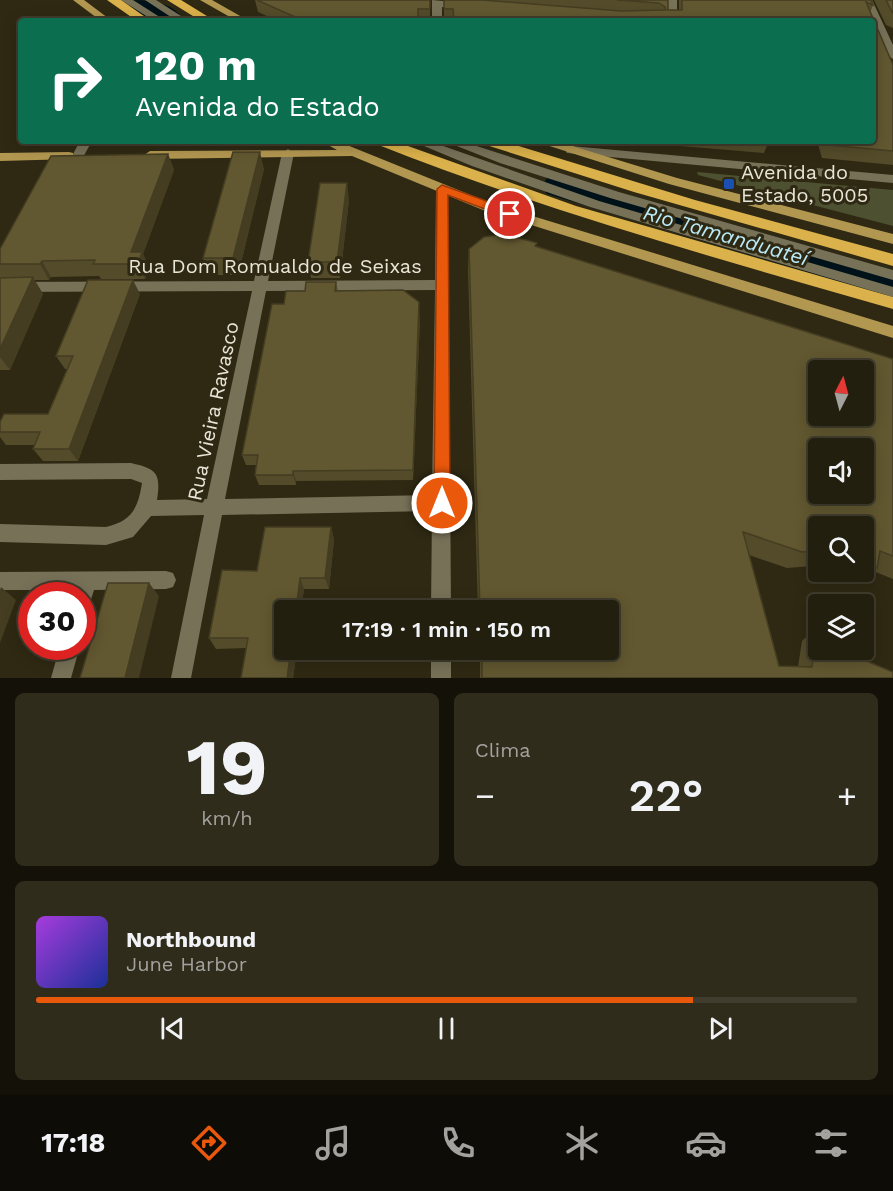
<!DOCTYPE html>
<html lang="pt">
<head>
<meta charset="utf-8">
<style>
	:root { --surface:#231f0e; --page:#2f2c1c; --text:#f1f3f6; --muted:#a3a29e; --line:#403d2e; --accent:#ea580c }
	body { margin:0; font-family:"Work Sans",sans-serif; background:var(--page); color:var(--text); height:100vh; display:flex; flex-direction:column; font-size:22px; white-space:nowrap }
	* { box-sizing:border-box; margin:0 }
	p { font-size:20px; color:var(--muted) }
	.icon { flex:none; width:33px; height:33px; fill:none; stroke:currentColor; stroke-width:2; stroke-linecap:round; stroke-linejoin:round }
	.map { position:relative; height:678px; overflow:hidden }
	.drawer { display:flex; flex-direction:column; gap:15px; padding:15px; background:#131108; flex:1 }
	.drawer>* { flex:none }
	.banner { position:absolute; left:18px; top:18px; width:858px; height:126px; border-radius:6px; box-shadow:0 3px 15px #0003,0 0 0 2px var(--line); background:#0b6e4f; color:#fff; overflow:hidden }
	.needle { width:39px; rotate:6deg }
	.tools { position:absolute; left:808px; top:360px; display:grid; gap:12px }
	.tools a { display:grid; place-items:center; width:66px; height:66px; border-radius:6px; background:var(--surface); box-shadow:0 3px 15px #0003,0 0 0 2px var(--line); font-size:30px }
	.speed { position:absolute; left:18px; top:582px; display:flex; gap:12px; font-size:30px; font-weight:700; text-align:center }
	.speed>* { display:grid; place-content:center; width:78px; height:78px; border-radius:50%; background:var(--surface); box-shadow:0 3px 15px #0003,0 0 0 2px var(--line); line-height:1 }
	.speed .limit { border:9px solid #d22; background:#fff; color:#111 }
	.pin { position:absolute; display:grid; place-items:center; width:51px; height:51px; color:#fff; margin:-26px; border:3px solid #fff; border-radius:50%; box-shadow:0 2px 6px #0007 }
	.me { position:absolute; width:66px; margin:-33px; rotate:0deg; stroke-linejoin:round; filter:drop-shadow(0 0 4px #0008) }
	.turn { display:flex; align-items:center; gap:21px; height:126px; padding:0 18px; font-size:27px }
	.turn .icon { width:78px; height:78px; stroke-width:2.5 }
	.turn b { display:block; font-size:42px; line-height:51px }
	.big { font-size:45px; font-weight:600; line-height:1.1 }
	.drawer .tile { flex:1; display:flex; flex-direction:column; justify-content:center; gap:9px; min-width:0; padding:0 21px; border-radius:9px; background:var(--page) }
	.drawer .dial { align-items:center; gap:0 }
	.dial b { font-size:78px; line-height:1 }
	.song { display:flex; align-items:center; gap:18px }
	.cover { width:72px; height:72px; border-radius:9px; background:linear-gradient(135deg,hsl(280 70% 55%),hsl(230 70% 35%)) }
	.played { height:6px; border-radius:3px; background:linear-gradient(90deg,var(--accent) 80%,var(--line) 80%) }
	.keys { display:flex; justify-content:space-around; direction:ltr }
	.heat { display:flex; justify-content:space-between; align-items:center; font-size:33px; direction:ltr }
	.drawer .tiles { flex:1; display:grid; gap:15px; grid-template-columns:1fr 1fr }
	.tile:last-child { grid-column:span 2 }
	.trip { position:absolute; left:274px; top:600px; width:345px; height:60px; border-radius:6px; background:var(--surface); box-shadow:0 3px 15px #0003,0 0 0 2px var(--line); font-weight:600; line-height:60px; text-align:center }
	.tab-bar { display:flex; height:96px; justify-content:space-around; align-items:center; background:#0e0c06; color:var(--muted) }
	.tab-bar .icon { width:42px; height:42px }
	.tab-bar .selected { color:var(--accent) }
	.tab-bar b { font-size:27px; color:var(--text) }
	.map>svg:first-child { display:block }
</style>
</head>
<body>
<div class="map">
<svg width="893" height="678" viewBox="0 0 893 678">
	<rect width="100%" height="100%" fill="#2f2913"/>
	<path fill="#4d5132" d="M697,172L893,190V226L698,175Z"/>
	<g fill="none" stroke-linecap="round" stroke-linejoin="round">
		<path fill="#001219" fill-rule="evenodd" d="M125,0C148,0 171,0 185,21C163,21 140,21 125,0Z
			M559,175L893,270V298L547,194L542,186L547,178Z"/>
		<path fill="#777158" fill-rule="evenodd" d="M121,0H133L166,21H154Z
			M145,0H156L189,21H177Z
			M432,0L464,3L469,6L464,9L442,7V21H432Z
			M667,0H677V21H667Z
			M862,0H872L893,45V59L888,56Z
			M80,141H92L82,159L78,160L72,156Z
			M412,141H429L599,201L893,287V297L590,207L472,166Z
			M444,141H461L619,192L893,270V280L610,198L500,163Z
			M571,146L893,175V183L567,153L565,150Z
			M288,149L294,153L268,281L435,280L436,189L442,185L448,189L451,610H431L432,511L222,515L191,678H171L204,515L151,516L133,537L106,545L0,542V524L106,527C132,521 138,508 142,483L131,479L0,480V464L131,463C157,469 161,473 157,500L207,499L252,291L0,292V282L254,281L282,153ZM435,290L432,495L225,499L266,291Z
			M166,571L173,573L176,580L173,587L166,589L94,590L89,606L82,608V596H73L75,590H0V572Z
			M60,646H80L71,678H51Z
			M431,650H451V678H431Z"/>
		<path fill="#b29750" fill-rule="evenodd" d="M73,0H84L112,21H101Z
			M200,0H212L249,21H237Z
			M321,141H337L493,204L893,326V338L483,210L352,156L150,159L144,155L150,151L337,150Z
			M538,141H556L677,178L893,234V244L669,184L540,143Z
			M69,152L73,153V159L0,161V153Z"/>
		<path fill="#dab14a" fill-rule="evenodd" d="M107,0H121L151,21H137Z
			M167,0H181L215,21H201Z
			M374,141H394L576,206L893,297V309C719,259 545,211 376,144Z
			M481,141H502L695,200L893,254V266L634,192L483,144Z"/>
	</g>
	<path fill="#534b29" d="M255,0H430V21H278L258,12Z
		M444,0H668V10H679V0H871L873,5L870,13L893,65V165L822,158L817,141H873V21H444Z
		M874,0H893V28L886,25Z
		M621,141H646V143Z
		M662,141H769L764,153L680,146Z
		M168,154L174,170L143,254L149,267L145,279H101L99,276L51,277L49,280H34L43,294L10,370H0V249Z
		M264,169L238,275H209L203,258Z
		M349,200L340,278H311L308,262Z
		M537,247L893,359V579L873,571L859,584L827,572H864V526H819V569L812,566L787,568L749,555L779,666L798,667L802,641L818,626L819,650L893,678H480V650H609V610H478L468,270L469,249Z
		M336,282L338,291L420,320L413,480L296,481V485H259L255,475L256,465H246L242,455L284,304L305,291Z
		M140,294L78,461H43L33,449L35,445H6L0,437V422L48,414L67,369H65L56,356Z
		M331,527L334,540L329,589H304L301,610H285V650H297L293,678L246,648L216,649L209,638Z"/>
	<path fill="#443d22" d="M260,152L264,169L238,275L233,258Z
		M168,154L174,170L143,254L149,267L145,279L138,264L131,252Z
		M347,183L349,200L340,278L337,262Z
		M42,261L51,277L49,280L40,264Z
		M33,277L43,294L10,370L0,357V349Z
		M133,280L140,294L78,461L69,449Z
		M419,308L420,320L413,480V470Z
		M293,471L296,481V485L293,475Z
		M331,527L334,540L329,589L325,578Z
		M300,578L304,589L301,610H296Z
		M149,583L159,596L139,678H125Z
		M1,587L16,600L0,643V590Z
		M291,650H297L293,678H287Z"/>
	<path fill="#615730" stroke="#443d22" stroke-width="1.5" fill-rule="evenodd" d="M257,0H430V9H418V21H304Z
		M444,0H482L621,11L666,10L665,7L659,3L617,0H668V10H682V0H871L873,5L866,2L893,65V151L828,145L827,141H873V21H454L453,9H444Z
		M886,0H893V13L892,12Z
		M233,152H260L233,258H203Z
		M168,154L131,252H142L138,264H93L95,260L42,261L40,264H0V249L51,156Z
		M320,183H347L337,262H308Z
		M504,234L537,243L535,246L893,359V556L880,551L877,568L864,563V526H819V550L802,552L743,532L779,666L812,667L818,626L819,650H840L893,672V678H482V650H609V610H480L469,249L484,237ZM819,370H864V416H819ZM819,448H864V494H819Z
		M33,277L0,349V278Z
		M88,280H133L69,449H33L40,432H0V422L4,414H48L73,356H56Z
		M306,282H336L335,291L403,290L419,302L413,470L293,471V475H255L258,455H242L272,304H284L286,291H305Z
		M265,527H331L325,578H300L296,610H285V650H291L287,678H241L248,638H209L222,570L257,571Z
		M108,583H149L125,678H80Z"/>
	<path fill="#ea580c" stroke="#983908" stroke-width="1.5" d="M442,185L514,211L516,214L510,218L506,217L448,195L450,503L448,508L442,510L436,508L434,503L437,189Z"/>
	<rect fill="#1a4fb4" stroke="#2f2913" stroke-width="2" x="723" y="178" width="12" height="12" rx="3"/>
	<g text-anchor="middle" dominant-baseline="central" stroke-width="6" stroke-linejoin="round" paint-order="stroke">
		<g font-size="20" fill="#e8e5d7" stroke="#2f2913" text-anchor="start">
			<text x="741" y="172">Avenida do<tspan x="741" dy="23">Estado, 5005</tspan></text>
		</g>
		<g font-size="20" fill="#e8e5d7" stroke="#2f2913">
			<text x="275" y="266">Rua Dom Romualdo de Seixas</text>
			<text transform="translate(213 411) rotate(-78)">Rua Vieira Ravasco</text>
		</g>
		<g font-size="21" font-style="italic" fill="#baebf8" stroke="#2f2913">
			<text transform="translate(726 235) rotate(16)">Rio Tamanduateí</text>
		</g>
	</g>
</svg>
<div class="tools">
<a><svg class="needle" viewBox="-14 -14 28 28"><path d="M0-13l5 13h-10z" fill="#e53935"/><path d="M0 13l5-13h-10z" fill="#a3a29e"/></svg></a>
<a><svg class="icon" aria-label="sound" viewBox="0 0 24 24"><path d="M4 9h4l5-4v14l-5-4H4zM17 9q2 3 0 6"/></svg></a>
<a><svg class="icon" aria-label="search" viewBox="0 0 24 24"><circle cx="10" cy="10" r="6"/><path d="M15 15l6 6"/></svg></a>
<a><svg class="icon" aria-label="layers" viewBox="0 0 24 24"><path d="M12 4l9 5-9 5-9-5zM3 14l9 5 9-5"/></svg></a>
</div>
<div class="speed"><div class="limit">30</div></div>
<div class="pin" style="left:510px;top:214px;background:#d93025"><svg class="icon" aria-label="arrive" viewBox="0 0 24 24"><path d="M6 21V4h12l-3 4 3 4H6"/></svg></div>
<svg class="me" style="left:442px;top:503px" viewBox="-20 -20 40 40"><circle r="17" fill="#ea580c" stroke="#fff" stroke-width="3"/><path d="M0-11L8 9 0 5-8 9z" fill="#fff"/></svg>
<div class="trip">17:19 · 1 min · 150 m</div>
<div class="banner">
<div class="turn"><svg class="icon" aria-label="right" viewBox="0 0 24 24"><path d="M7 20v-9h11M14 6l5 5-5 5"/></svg><div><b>120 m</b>Avenida do Estado</div></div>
</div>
</div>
<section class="drawer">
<div class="tiles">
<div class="tile dial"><b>19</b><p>km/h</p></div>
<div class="tile"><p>Clima</p>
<div class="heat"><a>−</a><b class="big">22°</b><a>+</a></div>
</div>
<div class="tile">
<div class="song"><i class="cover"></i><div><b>Northbound</b><p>June Harbor</p></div></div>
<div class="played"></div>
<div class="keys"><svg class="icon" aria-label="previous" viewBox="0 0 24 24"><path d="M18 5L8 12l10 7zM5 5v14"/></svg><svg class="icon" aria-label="pause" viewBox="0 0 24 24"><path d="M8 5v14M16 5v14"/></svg><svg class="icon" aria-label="next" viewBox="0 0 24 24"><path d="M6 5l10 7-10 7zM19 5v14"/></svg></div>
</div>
</div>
</section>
<nav class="tab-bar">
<b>17:18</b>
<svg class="icon selected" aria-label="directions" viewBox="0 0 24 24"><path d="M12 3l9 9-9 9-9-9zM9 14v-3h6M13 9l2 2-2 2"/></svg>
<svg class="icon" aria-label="music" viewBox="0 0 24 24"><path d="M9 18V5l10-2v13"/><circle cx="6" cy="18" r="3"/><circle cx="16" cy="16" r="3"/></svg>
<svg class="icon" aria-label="phone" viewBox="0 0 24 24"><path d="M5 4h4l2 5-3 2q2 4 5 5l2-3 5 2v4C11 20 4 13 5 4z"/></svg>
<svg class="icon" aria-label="climate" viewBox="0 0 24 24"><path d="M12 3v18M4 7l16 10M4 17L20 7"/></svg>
<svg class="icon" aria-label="car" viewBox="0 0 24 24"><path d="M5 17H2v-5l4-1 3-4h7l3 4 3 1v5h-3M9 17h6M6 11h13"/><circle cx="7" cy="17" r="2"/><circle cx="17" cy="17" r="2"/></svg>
<svg class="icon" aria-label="filters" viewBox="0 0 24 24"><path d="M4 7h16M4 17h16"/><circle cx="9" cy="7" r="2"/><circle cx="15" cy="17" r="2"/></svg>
</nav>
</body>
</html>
